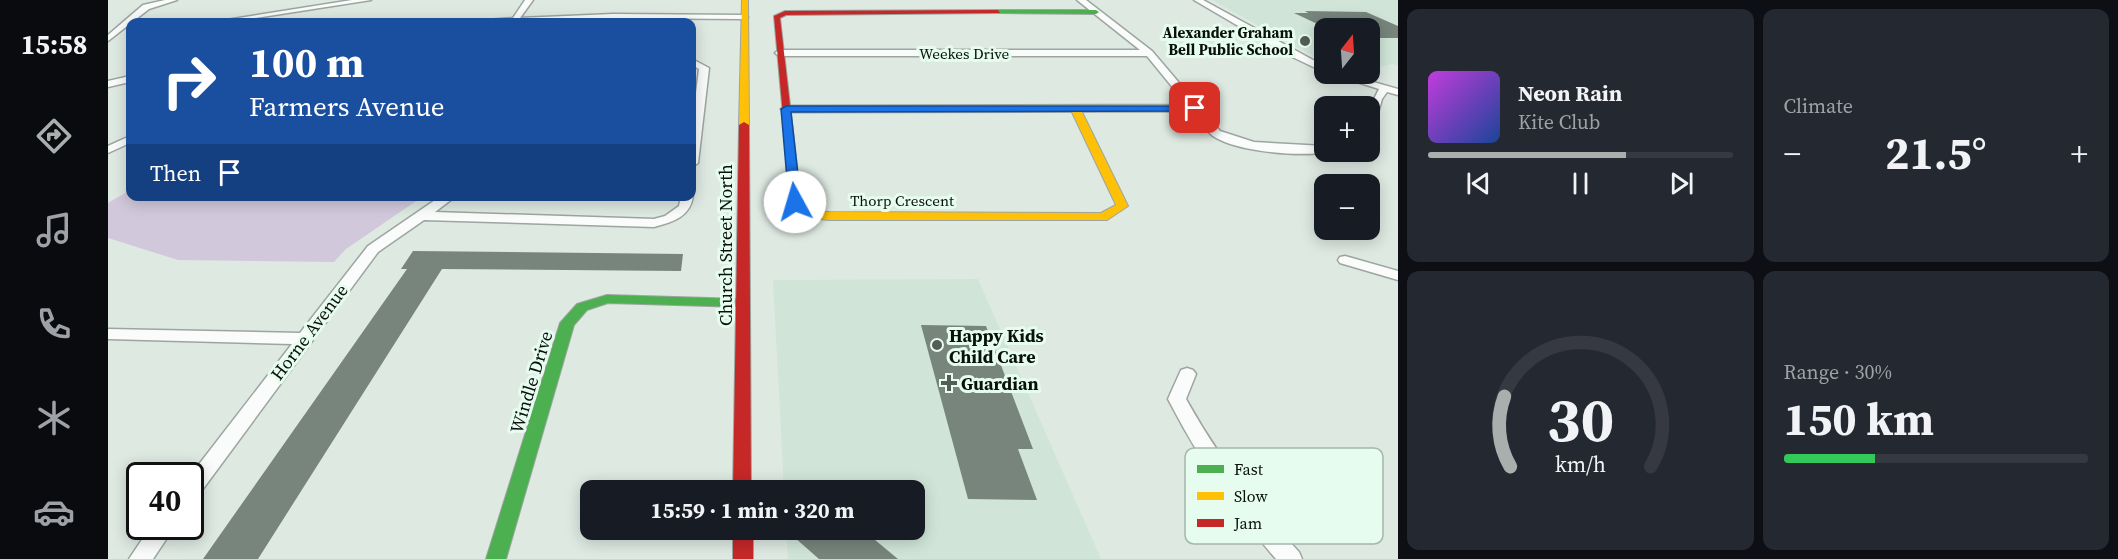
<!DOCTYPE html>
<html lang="en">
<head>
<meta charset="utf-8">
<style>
	:root { --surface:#171b24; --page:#242831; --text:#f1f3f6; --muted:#9ea1a6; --line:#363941; --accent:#aaafae }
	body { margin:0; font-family:"Source Serif 4",serif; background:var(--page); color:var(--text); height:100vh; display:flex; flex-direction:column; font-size:22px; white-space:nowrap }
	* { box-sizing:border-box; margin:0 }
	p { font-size:20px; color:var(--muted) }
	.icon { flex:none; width:33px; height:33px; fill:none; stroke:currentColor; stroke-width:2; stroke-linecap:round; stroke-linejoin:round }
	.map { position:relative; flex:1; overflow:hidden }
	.drawer { display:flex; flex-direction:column; gap:9px; padding:9px; background:#0d0f14; width:720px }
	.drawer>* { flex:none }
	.banner { position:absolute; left:18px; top:18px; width:570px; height:183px; border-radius:12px; box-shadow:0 3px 15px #0003; background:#1a4fa0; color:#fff; overflow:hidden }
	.needle { width:39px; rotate:17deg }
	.buttons { position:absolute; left:1206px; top:18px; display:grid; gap:12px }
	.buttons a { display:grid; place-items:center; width:66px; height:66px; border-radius:12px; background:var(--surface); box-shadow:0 3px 15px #0003; font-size:30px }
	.speed { position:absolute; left:18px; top:462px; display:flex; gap:12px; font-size:30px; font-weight:700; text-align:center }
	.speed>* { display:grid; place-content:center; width:78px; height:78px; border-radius:50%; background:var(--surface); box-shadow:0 3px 15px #0003; line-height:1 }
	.speed .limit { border:3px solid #111; border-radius:9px; background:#fff; color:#111 }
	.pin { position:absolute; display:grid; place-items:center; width:51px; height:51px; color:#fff; margin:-26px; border-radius:12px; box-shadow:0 3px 9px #0006 }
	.me { position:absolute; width:66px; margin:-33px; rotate:354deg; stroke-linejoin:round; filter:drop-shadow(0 0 4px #0008) }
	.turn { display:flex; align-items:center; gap:21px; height:126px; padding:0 24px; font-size:27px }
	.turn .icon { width:78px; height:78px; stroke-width:2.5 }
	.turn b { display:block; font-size:42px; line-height:51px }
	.then { display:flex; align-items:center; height:57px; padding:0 24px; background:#0003; gap:12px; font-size:22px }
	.big { font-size:45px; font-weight:700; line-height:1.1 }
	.drawer .widget { flex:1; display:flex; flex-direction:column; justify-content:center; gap:9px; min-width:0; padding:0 21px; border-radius:12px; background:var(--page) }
	.drawer .dial { align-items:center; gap:0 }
	.dial svg { height:156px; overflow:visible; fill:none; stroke:var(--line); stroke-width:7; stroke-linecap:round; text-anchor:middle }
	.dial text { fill:var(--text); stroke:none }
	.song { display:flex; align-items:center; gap:18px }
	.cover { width:72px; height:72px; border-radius:9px; background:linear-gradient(135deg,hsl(290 70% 55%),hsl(220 70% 35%)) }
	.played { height:6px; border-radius:3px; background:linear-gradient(90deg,var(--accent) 65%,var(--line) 65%) }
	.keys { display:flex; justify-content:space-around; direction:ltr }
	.heat { display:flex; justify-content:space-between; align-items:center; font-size:33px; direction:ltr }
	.charge { height:9px; border-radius:4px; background:linear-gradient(90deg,#34c759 30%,var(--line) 0) }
	.drawer .tiles { flex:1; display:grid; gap:9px; grid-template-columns:repeat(2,1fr) }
	.trip { position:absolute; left:472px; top:480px; width:345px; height:60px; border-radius:12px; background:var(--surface); box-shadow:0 3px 15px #0003; font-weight:700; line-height:60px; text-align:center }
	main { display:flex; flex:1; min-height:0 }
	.dock { display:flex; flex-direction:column; width:108px; justify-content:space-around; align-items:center; background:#090b0e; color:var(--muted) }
	.dock .icon { width:42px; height:42px }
	.dock .on { color:var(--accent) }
	.dock b { font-size:27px; color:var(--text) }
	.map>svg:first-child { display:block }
</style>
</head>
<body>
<main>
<nav class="dock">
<b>15:58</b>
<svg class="icon on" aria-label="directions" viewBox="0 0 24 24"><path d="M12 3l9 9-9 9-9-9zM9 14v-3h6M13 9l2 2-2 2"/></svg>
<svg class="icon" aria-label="music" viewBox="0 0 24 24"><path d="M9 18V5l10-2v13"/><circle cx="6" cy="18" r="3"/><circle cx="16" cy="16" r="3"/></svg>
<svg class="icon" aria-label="phone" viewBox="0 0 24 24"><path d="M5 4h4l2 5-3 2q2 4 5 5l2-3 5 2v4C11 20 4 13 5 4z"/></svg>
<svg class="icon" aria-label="climate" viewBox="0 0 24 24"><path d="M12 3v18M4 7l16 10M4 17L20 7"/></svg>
<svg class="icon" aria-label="car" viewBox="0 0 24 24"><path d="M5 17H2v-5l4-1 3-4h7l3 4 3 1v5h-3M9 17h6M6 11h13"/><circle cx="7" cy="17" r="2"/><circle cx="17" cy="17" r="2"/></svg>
</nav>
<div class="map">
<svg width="1290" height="559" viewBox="0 0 1290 559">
	<rect width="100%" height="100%" fill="#dee9e2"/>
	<path fill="#d0e5d8" d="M1104,0H1290V66L1285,64L1262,69V28H1216V60L1200,53Z
		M870,279L993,559H680L678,530H807V490H676L665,280Z"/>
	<path fill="#d2c8dc" d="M22,190V196L314,197L238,249L226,262L70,260L0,238V203Z"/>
	<path fill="#77857d" d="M1197,11L1258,12L1290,26V38H1262V28H1218L1186,13H1200Z
		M305,251L575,254L573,271L334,269L150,559H95L299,269H293Z
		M813,325L878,326L925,449H910L929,500L860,499Z
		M678,530H755L790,559H711Z"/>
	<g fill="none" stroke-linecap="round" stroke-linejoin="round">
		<g stroke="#9da5a0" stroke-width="3">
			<path id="street" d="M57,0H69L41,9L0,41V35L35,5Z
				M244,0H263L122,22H106Z
				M417,0H425L412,18L505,14L636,15L640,17L636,19L505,18L375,22L379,20L405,18Z
				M969,0H978L1044,51L1112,131L1146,142L1216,146V152H1220C1192,157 1129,152 1105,136C1097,130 1091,119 1084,111L678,112L673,109L678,106L1079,105L1039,56H671L667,53L671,50H1032Z
				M1086,0H1095L1216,66V72L1178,54Z
				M584,59L601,68L590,163L584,167V125L591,69L584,65Z
				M1224,74H1237L1290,89V95L1279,92L1274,99L1267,123L1262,126V107L1271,89Z
				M22,76V82L0,87V81Z
				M22,136V143L0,153V146Z
				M584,193L585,196C582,217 565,222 546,227L316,220L270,252L89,497L82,500V476L184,344L0,339V329L192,333L260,246L333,196H348L327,212L546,219L557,216L571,206L573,196H584Z
				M1237,256L1290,271V280L1232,263L1230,260L1232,257Z
				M1079,368L1085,370L1088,374L1078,399C1109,455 1147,505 1191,552L1194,559H1168C1125,510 1090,457 1060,399L1073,370Z
				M43,526H67L45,559H21Z"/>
		</g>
		<g stroke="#9da5a0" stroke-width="2">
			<path id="fast" d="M890,10H988L991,12L988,14L888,13Z
				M499,295L635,299L642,303L635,307L500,303L479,310L466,325L398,559H378L452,323L469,304Z"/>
		</g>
		<g stroke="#9da5a0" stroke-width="2">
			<path id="slow" d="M634,0H640L641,125L636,128L631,125Z
				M967,105L972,108L1020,206L999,220H721L695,217L688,209L694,205L702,211L721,212L993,213L1008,205L962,108Z"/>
		</g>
		<g stroke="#9da5a0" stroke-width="2">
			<path id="jam" d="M890,10L892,13L678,15L672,18L693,201L700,209L698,211H690L683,204L666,16L677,11Z
				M636,122L641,125L643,490H625L631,125Z
				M625,530H645V559H625Z"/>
		</g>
		<use href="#street" fill="#fafcfb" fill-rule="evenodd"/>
		<use href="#fast" fill="#4caf50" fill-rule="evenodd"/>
		<use href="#slow" fill="#ffc107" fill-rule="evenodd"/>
		<use href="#jam" fill="#c62828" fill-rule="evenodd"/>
	</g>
	<path fill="#1a73e8" stroke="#114b97" stroke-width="1.5" d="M678,106H1087L1091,108L1087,111L683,112L693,202L687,206L681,202L673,109Z"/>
	<g fill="#545c57" stroke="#e6fcee" stroke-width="2">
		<circle cx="1197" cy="41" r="6"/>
		<circle cx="829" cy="345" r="6"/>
		<path d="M838 374h6v6h6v6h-6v6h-6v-6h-6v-6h6z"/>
	</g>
	<g text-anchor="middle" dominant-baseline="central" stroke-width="6" stroke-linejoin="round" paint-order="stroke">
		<g font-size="15" font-weight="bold" fill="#09100c" stroke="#e6fcee" text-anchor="end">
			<text x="1185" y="32">Alexander Graham<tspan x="1185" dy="17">Bell Public School</tspan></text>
		</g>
		<g font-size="15" fill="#09100c" stroke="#e6fcee">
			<text x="856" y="53">Weekes Drive</text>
			<text x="794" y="200">Thorp Crescent</text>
		</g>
		<g font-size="18" fill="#09100c" stroke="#e6fcee">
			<text transform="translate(617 245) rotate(-90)">Church Street North</text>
			<text transform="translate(201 332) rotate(-53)">Horne Avenue</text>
			<text transform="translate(423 382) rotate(-73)">Windle Drive</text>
		</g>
		<g font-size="18" font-weight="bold" fill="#09100c" stroke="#e6fcee" text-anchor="start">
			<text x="841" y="335">Happy Kids<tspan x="841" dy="21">Child Care</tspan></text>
			<text x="853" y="383">Guardian</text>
		</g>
	</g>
	<rect x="1077" y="448" width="198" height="96" rx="9" fill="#e6fcee" stroke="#a4b5aa" stroke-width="1.5"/>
	<rect x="1089" y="465" width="27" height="8" fill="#4caf50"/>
	<rect x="1089" y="492" width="27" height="8" fill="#ffc107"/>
	<rect x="1089" y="519" width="27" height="8" fill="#c62828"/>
	<g font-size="16" fill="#09100c">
		<text x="1126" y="475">Fast</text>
		<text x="1126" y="502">Slow</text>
		<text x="1126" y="529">Jam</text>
	</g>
</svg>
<div class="buttons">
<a><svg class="needle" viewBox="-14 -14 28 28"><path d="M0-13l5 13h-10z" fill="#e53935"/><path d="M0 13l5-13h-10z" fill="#9ea1a6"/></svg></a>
<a>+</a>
<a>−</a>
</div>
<div class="speed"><div class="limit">40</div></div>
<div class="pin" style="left:1087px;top:108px;background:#d93025"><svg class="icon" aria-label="arrive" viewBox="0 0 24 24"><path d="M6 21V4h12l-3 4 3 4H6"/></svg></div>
<svg class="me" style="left:687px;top:202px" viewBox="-20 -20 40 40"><circle r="19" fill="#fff"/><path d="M0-13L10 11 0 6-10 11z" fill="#1a73e8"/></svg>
<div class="trip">15:59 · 1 min · 320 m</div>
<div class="banner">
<div class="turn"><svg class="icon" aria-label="right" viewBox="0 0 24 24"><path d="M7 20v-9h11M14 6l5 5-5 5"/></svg><div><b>100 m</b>Farmers Avenue</div></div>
<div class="then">Then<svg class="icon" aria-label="arrive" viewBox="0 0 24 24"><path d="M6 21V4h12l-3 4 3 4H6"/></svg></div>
</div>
</div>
<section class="drawer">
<div class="tiles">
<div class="widget">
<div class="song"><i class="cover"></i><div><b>Neon Rain</b><p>Kite Club</p></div></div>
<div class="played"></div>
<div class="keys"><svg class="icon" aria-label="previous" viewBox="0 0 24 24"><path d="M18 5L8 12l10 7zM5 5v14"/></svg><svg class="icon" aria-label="pause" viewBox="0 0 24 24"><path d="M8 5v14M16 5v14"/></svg><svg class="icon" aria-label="next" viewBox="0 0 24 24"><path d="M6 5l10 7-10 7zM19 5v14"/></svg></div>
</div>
<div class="widget"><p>Climate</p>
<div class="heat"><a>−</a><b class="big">21.5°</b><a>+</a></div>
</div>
<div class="widget dial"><svg viewBox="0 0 100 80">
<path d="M14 69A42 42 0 1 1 86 69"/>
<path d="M14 69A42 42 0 0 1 11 33" stroke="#aaafae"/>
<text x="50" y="56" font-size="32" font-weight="700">30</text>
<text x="50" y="72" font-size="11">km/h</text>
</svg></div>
<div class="widget"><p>Range · 30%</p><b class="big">150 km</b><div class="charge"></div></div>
</div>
</section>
</main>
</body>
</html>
